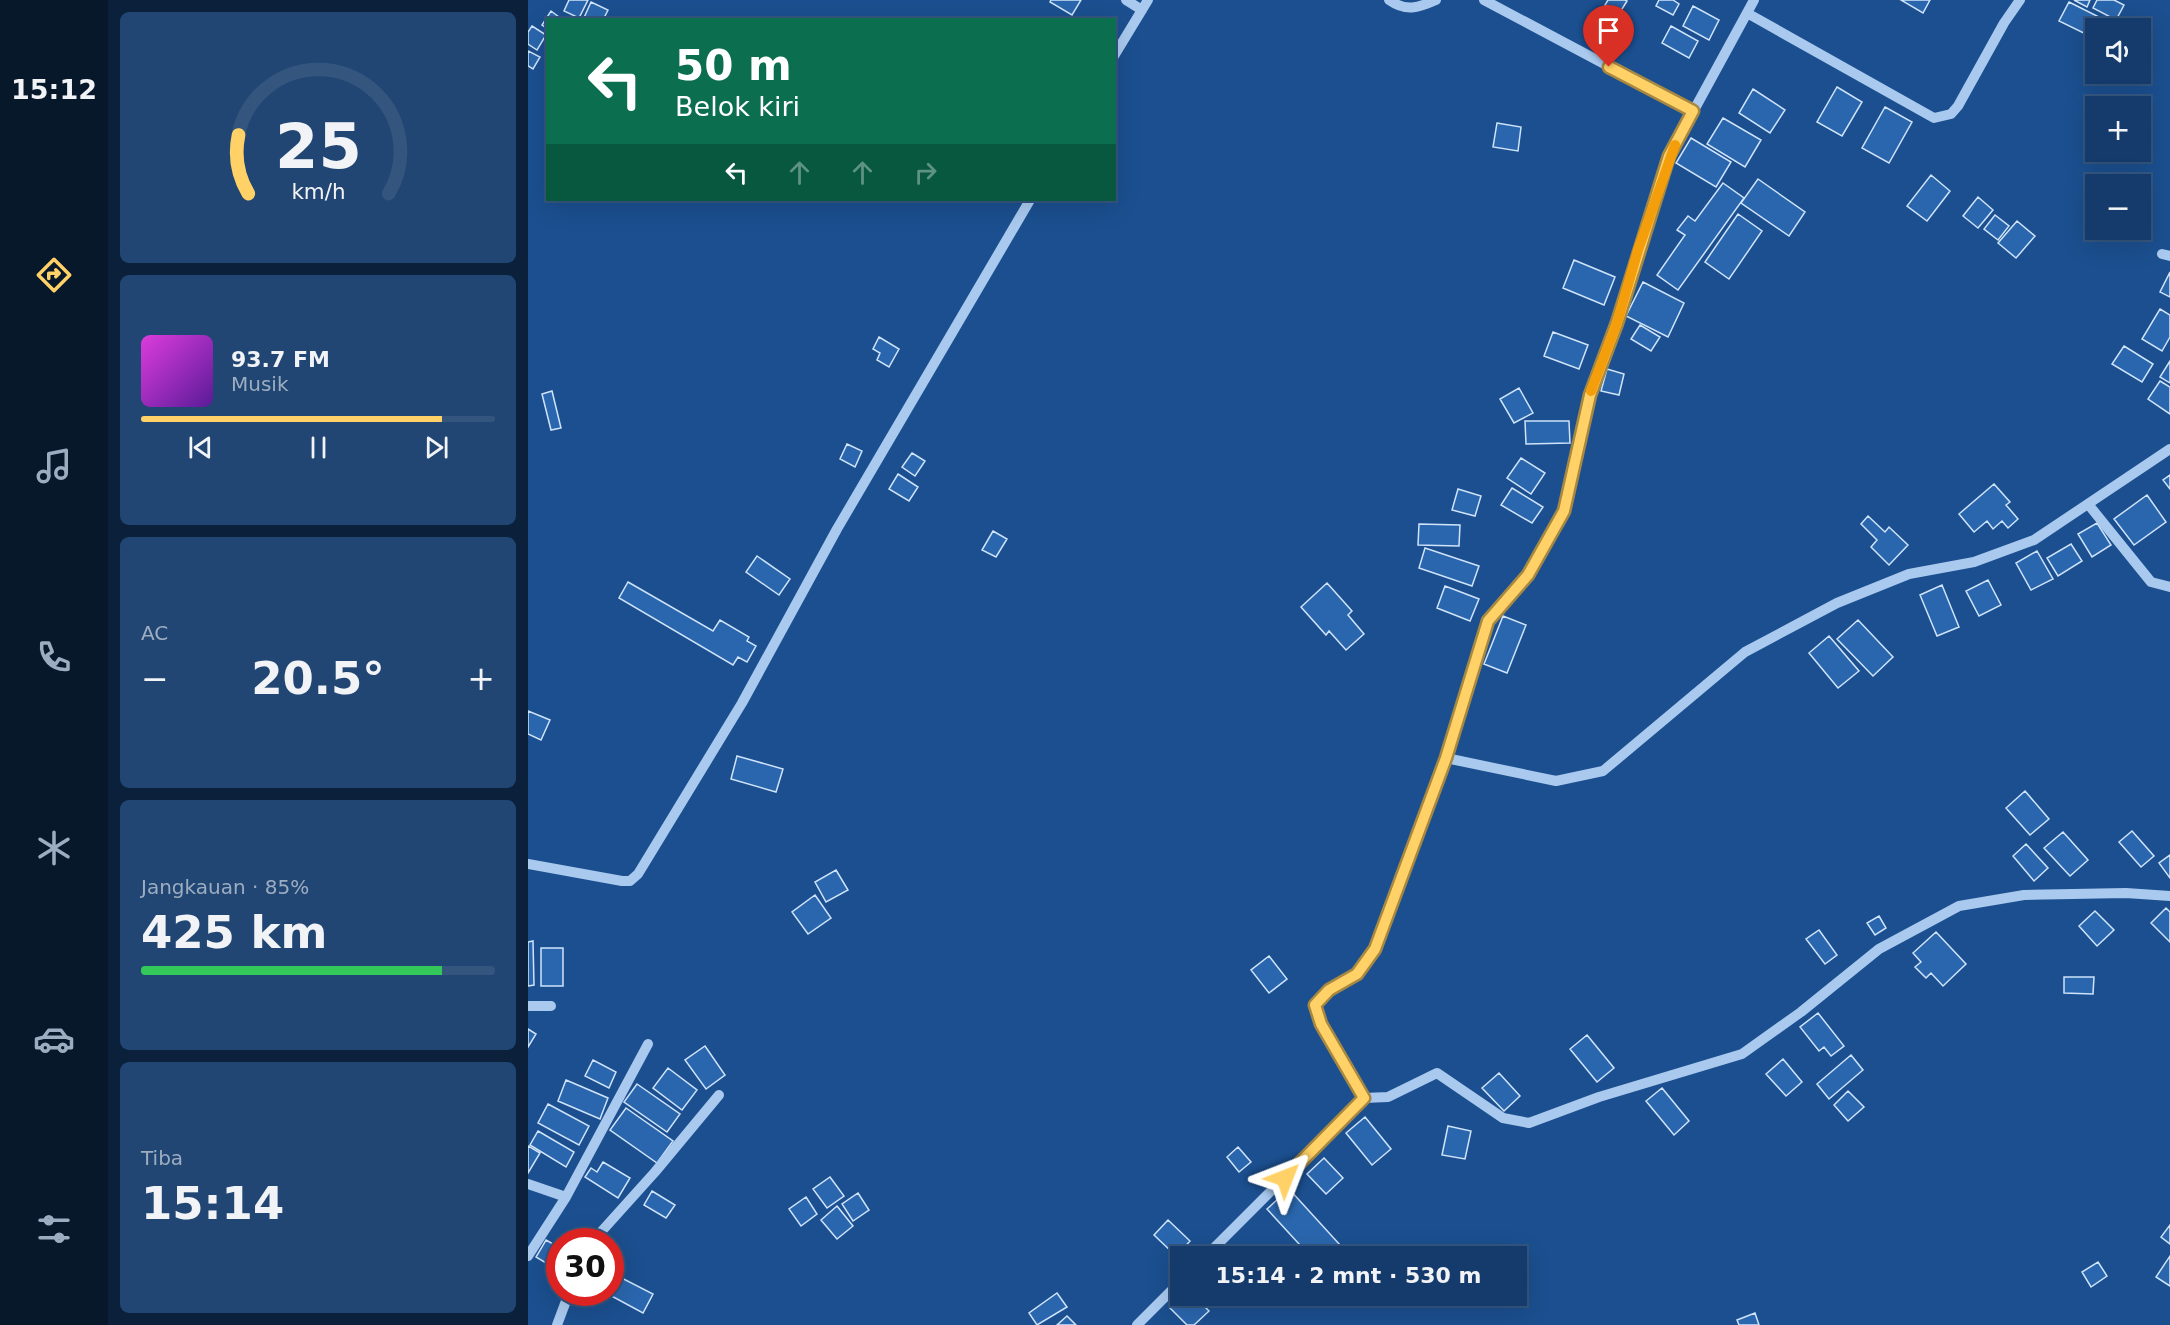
<!DOCTYPE html>
<html lang="id">
<head>
<meta charset="utf-8">
<style>
	:root { --surface:#143b6b; --page:#214673; --text:#f1f3f6; --muted:#9dadc1; --line:#33557e; --accent:#ffd166 }
	body { margin:0; font-family:"DejaVu Sans",sans-serif; background:var(--page); color:var(--text); height:100vh; display:flex; flex-direction:column; font-size:22px; white-space:nowrap }
	* { box-sizing:border-box; margin:0 }
	p { font-size:20px; color:var(--muted) }
	.icon { flex:none; width:33px; height:33px; fill:none; stroke:currentColor; stroke-width:2; stroke-linecap:round; stroke-linejoin:round }
	.map { position:relative; flex:1; overflow:hidden }
	.sheet { display:flex; flex-direction:column; gap:12px; padding:12px; background:#0b203b; width:420px }
	.sheet>* { flex:none }
	.top-card { position:absolute; left:18px; top:18px; width:570px; height:183px; border-radius:0px; box-shadow:0 6px 24px #0002,0 0 0 2px var(--line); background:#0b6e4f; color:#fff; overflow:hidden }
	.controls { position:absolute; left:1557px; top:18px; display:grid; gap:12px }
	.controls a { display:grid; place-items:center; width:66px; height:66px; border-radius:0px; background:var(--surface); box-shadow:0 6px 24px #0002,0 0 0 2px var(--line); font-size:30px }
	.speed { position:absolute; left:18px; top:1228px; display:flex; gap:12px; font-size:30px; font-weight:700; text-align:center }
	.speed>* { display:grid; place-content:center; width:78px; height:78px; border-radius:50%; background:var(--surface); box-shadow:0 6px 24px #0002,0 0 0 2px var(--line); line-height:1 }
	.speed .limit { border:9px solid #d22; background:#fff; color:#111 }
	.pin { position:absolute; display:grid; place-items:center; width:51px; height:51px; color:#fff; margin:-62px -26px; border-radius:50% 50% 50% 0; rotate:-45deg; box-shadow:0 0 6px #0007 }
	.pin .icon { rotate:45deg }
	.me { position:absolute; width:66px; margin:-33px; rotate:45deg; stroke-linejoin:round; filter:drop-shadow(0 0 4px #0008) }
	.turn { display:flex; align-items:center; gap:21px; height:126px; padding:0 30px; font-size:27px }
	.turn .icon { width:78px; height:78px; stroke-width:2.5 }
	.turn b { display:block; font-size:42px; line-height:51px }
	.lanes { display:flex; align-items:center; height:57px; padding:0 30px; background:#0003; justify-content:center; gap:30px; direction:ltr }
	.lanes .off { opacity:.35 }
	.big { font-size:45px; font-weight:700; line-height:1.1 }
	.sheet .tile { flex:1; display:flex; flex-direction:column; justify-content:center; gap:9px; min-width:0; padding:0 21px; border-radius:9px; background:var(--page) }
	.sheet .dial { align-items:center; gap:0 }
	.dial svg { height:156px; overflow:visible; fill:none; stroke:var(--line); stroke-width:7; stroke-linecap:round; text-anchor:middle }
	.dial text { fill:var(--text); stroke:none }
	.song { display:flex; align-items:center; gap:18px }
	.cover { width:72px; height:72px; border-radius:9px; background:linear-gradient(135deg,hsl(300 70% 55%),hsl(270 70% 35%)) }
	.played { height:6px; border-radius:3px; background:linear-gradient(90deg,var(--accent) 85%,var(--line) 85%) }
	.keys { display:flex; justify-content:space-around; direction:ltr }
	.heat { display:flex; justify-content:space-between; align-items:center; font-size:33px; direction:ltr }
	.charge { height:9px; border-radius:4px; background:linear-gradient(90deg,#34c759 85%,var(--line) 0) }
	.trip { position:absolute; left:642px; top:1246px; width:357px; height:60px; border-radius:0px; background:var(--surface); box-shadow:0 6px 24px #0002,0 0 0 2px var(--line); font-weight:700; line-height:60px; text-align:center }
	main { display:flex; flex:1; min-height:0 }
	.tabs { display:flex; flex-direction:column; width:108px; justify-content:space-around; align-items:center; background:#08182b; color:var(--muted) }
	.tabs .icon { width:42px; height:42px }
	.tabs .active { color:var(--accent) }
	.tabs b { font-size:27px; color:var(--text) }
	.map>svg:first-child { display:block }
</style>
</head>
<body>
<main>
<nav class="tabs">
<b>15:12</b>
<svg class="icon active" aria-label="directions" viewBox="0 0 24 24"><path d="M12 3l9 9-9 9-9-9zM9 14v-3h6M13 9l2 2-2 2"/></svg>
<svg class="icon" aria-label="music" viewBox="0 0 24 24"><path d="M9 18V5l10-2v13"/><circle cx="6" cy="18" r="3"/><circle cx="16" cy="16" r="3"/></svg>
<svg class="icon" aria-label="phone" viewBox="0 0 24 24"><path d="M5 4h4l2 5-3 2q2 4 5 5l2-3 5 2v4C11 20 4 13 5 4z"/></svg>
<svg class="icon" aria-label="climate" viewBox="0 0 24 24"><path d="M12 3v18M4 7l16 10M4 17L20 7"/></svg>
<svg class="icon" aria-label="car" viewBox="0 0 24 24"><path d="M5 17H2v-5l4-1 3-4h7l3 4 3 1v5h-3M9 17h6M6 11h13"/><circle cx="7" cy="17" r="2"/><circle cx="17" cy="17" r="2"/></svg>
<svg class="icon" aria-label="filters" viewBox="0 0 24 24"><path d="M4 7h16M4 17h16"/><circle cx="9" cy="7" r="2"/><circle cx="15" cy="17" r="2"/></svg>
</nav>
<section class="sheet">
<div class="tile dial"><svg viewBox="0 0 100 80">
<path d="M14 69A42 42 0 1 1 86 69"/>
<path d="M14 69A42 42 0 0 1 9 39" stroke="#ffd166"/>
<text x="50" y="56" font-size="32" font-weight="700">25</text>
<text x="50" y="72" font-size="11">km/h</text>
</svg></div>
<div class="tile">
<div class="song"><i class="cover"></i><div><b>93.7 FM</b><p>Musik</p></div></div>
<div class="played"></div>
<div class="keys"><svg class="icon" aria-label="previous" viewBox="0 0 24 24"><path d="M18 5L8 12l10 7zM5 5v14"/></svg><svg class="icon" aria-label="pause" viewBox="0 0 24 24"><path d="M8 5v14M16 5v14"/></svg><svg class="icon" aria-label="next" viewBox="0 0 24 24"><path d="M6 5l10 7-10 7zM19 5v14"/></svg></div>
</div>
<div class="tile"><p>AC</p>
<div class="heat"><a>−</a><b class="big">20.5°</b><a>+</a></div>
</div>
<div class="tile"><p>Jangkauan · 85%</p><b class="big">425 km</b><div class="charge"></div></div>
<div class="tile"><p>Tiba</p><b class="big">15:14</b></div>
</section>
<div class="map">
<svg width="1642" height="1325" viewBox="0 0 1642 1325">
	<rect width="100%" height="100%" fill="#1b4f8f"/>
	<path fill="#2a66ad" stroke="#cfe3fa" stroke-width="1.5" d="M41,0H60L51,18L36,11Z
		M523,0H553L544,15L522,2Z
		M1080,0H1097L1099,1L1091,14L1077,5Z
		M1131,0H1145L1151,4L1145,15L1128,6Z
		M1373,0H1402L1395,13Z
		M1546,0H1562L1559,7Z
		M1569,0H1586L1596,5L1588,20L1565,8Z
		M63,2L80,10L75,20H55Z
		M1541,2L1585,24L1583,28H1568V39L1531,21Z
		M1165,6L1191,20L1181,40L1155,26Z
		M23,11L35,20H20V29L14,25Z
		M4,26L18,35L9,50L0,44V32Z
		M1143,26L1170,41L1161,58L1134,43Z
		M0,51L12,57L5,69L0,66Z
		M1309,87L1334,102L1314,136L1289,122Z
		M1225,89L1257,110L1242,133L1211,113Z
		M1357,107L1384,122L1361,163L1334,148Z
		M1195,118L1233,140L1217,167L1179,144Z
		M969,123L993,127L990,151L965,147Z
		M1163,138L1203,162L1188,187L1148,163Z
		M1403,175L1422,191L1399,221L1379,206Z
		M1230,179L1277,212L1261,236L1213,203Z
		M1195,183L1216,198L1150,290L1129,275L1157,235L1149,230L1160,216L1167,221Z
		M1450,197L1465,210L1450,228L1435,216Z
		M1210,214L1234,231L1201,279L1177,262Z
		M1467,215L1481,226L1470,240L1456,229Z
		M1489,221L1507,236L1488,258L1470,243Z
		M1046,260L1087,277L1076,305L1035,288Z
		M1642,272V297L1632,292Z
		M1115,282L1156,303L1140,337L1098,316Z
		M1632,309L1642,315V337L1634,351L1614,339Z
		M1112,325L1132,337L1123,351L1103,339Z
		M1025,332L1060,345L1051,369L1016,356Z
		M351,337L371,349L361,367L349,360L352,353L345,349Z
		M1596,346L1625,364L1614,382L1584,364Z
		M1642,361V383L1632,377Z
		M1079,369L1096,374L1091,395L1073,391Z
		M1632,381L1642,387V414L1620,399Z
		M991,388L1005,413L986,423L972,399Z
		M24,391L33,428L23,430L14,394Z
		M997,421H1041L1042,443L998,444Z
		M319,444L334,451L327,467L312,459Z
		M384,453L397,461L387,476L374,467Z
		M993,458L1017,473L1003,494L979,478Z
		M370,474L390,487L381,501L361,489Z
		M1642,475V489L1635,480Z
		M1466,484L1482,502L1478,505L1490,519L1480,528L1474,521L1465,529L1459,521L1446,532L1431,514Z
		M984,488L1015,507L1004,523L973,505Z
		M930,489L953,496L947,516L924,510Z
		M1619,495L1638,522L1606,545L1586,519Z
		M1340,516L1357,532L1361,527L1380,545L1361,565L1343,547L1349,540L1333,524Z
		M1569,523L1583,545L1564,557L1550,534Z
		M891,524L932,525L931,546L890,545Z
		M465,531L479,539L468,557L454,550Z
		M1543,544L1554,561L1530,576L1519,558Z
		M897,548L951,566L944,586L891,568Z
		M1509,551L1525,579L1503,590L1488,563Z
		M229,556L262,579L251,595L218,572Z
		M1460,580L1473,605L1451,616L1438,591Z
		M100,582L185,631L192,620L221,637L219,641L228,646L219,662L210,657L205,665L91,598Z
		M799,583L824,611L820,615L836,634L818,650L801,631L798,635L773,607Z
		M1414,585L1431,627L1409,636L1392,595Z
		M917,586L951,599L942,621L909,608Z
		M975,616L998,625L979,673L956,664Z
		M1330,620L1365,657L1345,676L1309,639Z
		M1301,636L1331,671L1310,688L1281,653Z
		M0,711L22,720L13,740L0,734Z
		M209,756L255,769L248,792L203,779Z
		M1497,791L1521,819L1502,835L1478,808Z
		M1604,831L1626,856L1613,867L1591,842Z
		M1535,832L1560,860L1542,876L1516,848Z
		M1498,844L1520,868L1506,881L1485,856Z
		M1642,855V878L1631,863Z
		M308,870L320,890L298,902L287,882Z
		M287,895L303,918L280,934L264,912Z
		M1638,908L1642,912V942L1623,923Z
		M1567,911L1586,930L1569,946L1551,926Z
		M1351,916L1358,928L1347,935L1339,923Z
		M1291,930L1309,955L1297,964L1278,939Z
		M1408,932L1438,964L1415,986L1403,973L1398,978L1387,967L1393,962L1385,953Z
		M5,941L6,985L0,986V942Z
		M13,948H35V986H13Z
		M741,956L759,979L741,993L723,970Z
		M1536,977H1566L1565,994L1536,993Z
		M1290,1013L1316,1046L1303,1056L1296,1047L1291,1051L1272,1027Z
		M0,1029L8,1034L0,1047Z
		M1059,1035L1086,1068L1069,1082L1042,1049Z
		M177,1046L197,1075L178,1089L157,1060Z
		M1323,1055L1335,1070L1301,1099L1289,1084Z
		M1255,1059L1274,1082L1258,1096L1238,1074Z
		M65,1060L88,1072L81,1088L57,1076Z
		M140,1068L169,1090L154,1110L125,1088Z
		M971,1073L992,1096L976,1111L954,1088Z
		M38,1080L80,1098L72,1119L30,1101Z
		M109,1084L152,1114L139,1132L96,1102Z
		M1134,1088L1161,1121L1146,1135L1118,1101Z
		M1320,1091L1336,1107L1320,1121L1306,1105Z
		M20,1104L61,1126L51,1145L10,1123Z
		M98,1108L145,1141L129,1163L82,1130Z
		M837,1117L863,1149L844,1165L818,1133Z
		M920,1126L943,1131L937,1159L914,1155Z
		M10,1131L46,1152L38,1167L2,1145Z
		M0,1146L12,1153L0,1173Z
		M710,1147L723,1162L711,1172L699,1157Z
		M796,1158L815,1178L798,1194L779,1174Z
		M75,1162L102,1178L90,1198L57,1177L63,1168L69,1172Z
		M302,1177L316,1196L299,1208L285,1189Z
		M761,1189L823,1257H783L739,1209Z
		M124,1191L147,1205L138,1218L116,1205Z
		M330,1193L341,1210L325,1221L314,1204Z
		M278,1197L289,1214L273,1226L261,1209Z
		M309,1206L325,1226L309,1239L293,1220Z
		M640,1220L662,1241L648,1256L626,1235Z
		M1642,1225V1244L1633,1237Z
		M18,1240L32,1248V1263L28,1269L8,1257Z
		M1642,1256V1286L1628,1277Z
		M1570,1262L1579,1276L1563,1287L1554,1272Z
		M82,1272L125,1294L115,1313L78,1293H82Z
		M529,1293L539,1307L509,1325L501,1313Z
		M654,1296H666L681,1311L666,1325H659L642,1308Z
		M1227,1313L1231,1325H1211L1209,1320Z
		M539,1316L548,1325H529Z"/>
	<g fill="none" stroke-linecap="round" stroke-linejoin="round">
		<path stroke="#a9c9ee" stroke-width="10" d="M598,0L614,10
			M861,0C878,12 890,8 908,0
			M956,0L1165,111
			M1219,13L1406,118L1423,114L1430,106L1476,23L1492,0
			M586,56L620,0
			M1634,254L1642,256
			M1560,504L1623,582L1642,587
			M918,758L960,621L1000,575L1036,511L1062,395L1089,323L1141,156L1226,0
			M0,864L94,881H102L110,874L214,703L309,529L502,200
			M0,1006H23
			M836,1098L793,1024L787,1005L801,990L829,974L847,949L918,758L1028,781L1075,771L1217,652L1309,603L1381,574L1446,562L1506,540L1642,449
			M836,1098L860,1097L909,1073L975,1118L1001,1123L1071,1097L1214,1054L1273,1012L1351,949L1431,906L1496,895L1598,893L1642,896
			M0,1184L38,1197L120,1044
			M64,1242L127,1172L191,1095
			M0,1256L38,1197
			M677,1257L836,1098
			M29,1325L41,1293
			M609,1325L652,1282"/>
	</g>
	<g fill="none" stroke-linecap="round" stroke-linejoin="round">
		<g stroke="#a68842" stroke-width="15">
			<path id="route" d="M757,1178L836,1098L793,1024L787,1005L801,990L829,974L847,949L918,758L960,621L1000,575L1036,511L1062,395L1089,323L1141,156L1165,111L1081,67"/>
		</g>
		<use href="#route" stroke="#ffd166" stroke-width="10"/>
		<path stroke="#f59e0b" stroke-width="10" d="M1063,391L1089,323L1110,250L1147,145"/>
	</g>
</svg>
<div class="controls">
<a><svg class="icon" aria-label="sound" viewBox="0 0 24 24"><path d="M4 9h4l5-4v14l-5-4H4zM17 9q2 3 0 6"/></svg></a>
<a>+</a>
<a>−</a>
</div>
<div class="speed"><div class="limit">30</div></div>
<div class="pin" style="left:1081px;top:67px;background:#d93025"><svg class="icon" aria-label="arrive" viewBox="0 0 24 24"><path d="M6 21V4h12l-3 4 3 4H6"/></svg></div>
<svg class="me" style="left:757px;top:1178px" viewBox="-20 -20 40 40"><path d="M0-17L14 15 0 8-14 15z" fill="#ffd166" stroke="#fff" stroke-width="4"/></svg>
<div class="trip">15:14 · 2 mnt · 530 m</div>
<div class="top-card">
<div class="turn"><svg class="icon" aria-label="left" viewBox="0 0 24 24"><path d="M17 20v-9H6M10 6l-5 5 5 5"/></svg><div><b>50 m</b>Belok kiri</div></div>
<div class="lanes"><svg class="icon" aria-label="left" viewBox="0 0 24 24"><path d="M17 20v-9H6M10 6l-5 5 5 5"/></svg><svg class="icon off" aria-label="ahead" viewBox="0 0 24 24"><path d="M12 20V5M6 11l6-6 6 6"/></svg><svg class="icon off" aria-label="ahead" viewBox="0 0 24 24"><path d="M12 20V5M6 11l6-6 6 6"/></svg><svg class="icon off" aria-label="right" viewBox="0 0 24 24"><path d="M7 20v-9h11M14 6l5 5-5 5"/></svg></div>
</div>
</div>
</main>
</body>
</html>
